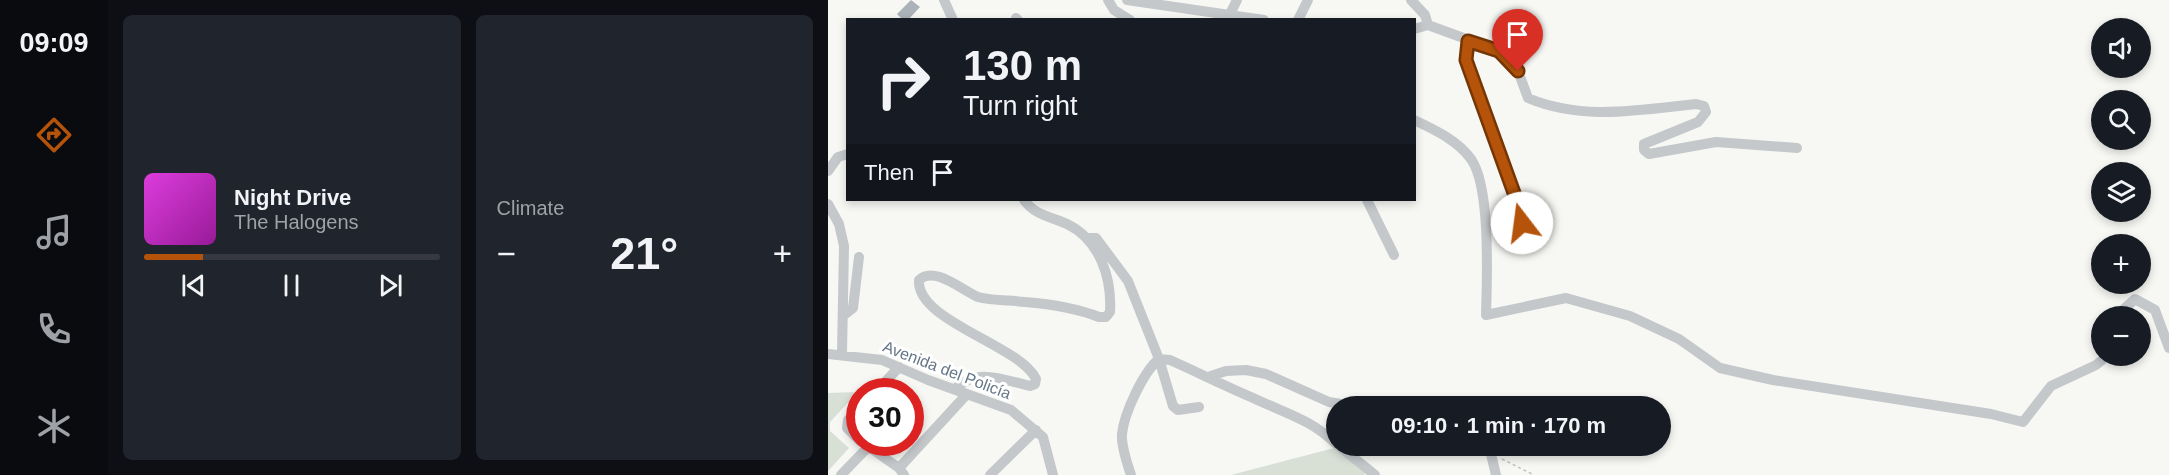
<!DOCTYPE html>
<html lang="en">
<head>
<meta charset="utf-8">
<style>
	:root { --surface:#171b24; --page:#20242c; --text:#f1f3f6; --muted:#9ea1a6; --line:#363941; --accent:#b45309 }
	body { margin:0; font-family:Helvetica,sans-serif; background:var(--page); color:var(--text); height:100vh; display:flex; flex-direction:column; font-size:22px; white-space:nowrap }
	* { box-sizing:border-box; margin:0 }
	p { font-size:20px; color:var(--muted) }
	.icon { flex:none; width:33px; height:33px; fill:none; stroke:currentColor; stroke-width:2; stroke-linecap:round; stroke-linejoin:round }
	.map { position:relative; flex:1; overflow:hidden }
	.sheet { display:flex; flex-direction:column; gap:15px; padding:15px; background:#0d0f14; width:720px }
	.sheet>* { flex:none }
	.banner { position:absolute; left:18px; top:18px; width:570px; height:183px; border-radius:0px; box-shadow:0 3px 9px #0003; background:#171b24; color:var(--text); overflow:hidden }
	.controls { position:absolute; left:1263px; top:18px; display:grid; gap:12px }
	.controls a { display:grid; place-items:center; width:60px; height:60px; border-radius:50%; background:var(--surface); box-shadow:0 3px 9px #0003; font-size:30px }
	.speed { position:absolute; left:18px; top:378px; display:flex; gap:12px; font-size:30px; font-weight:700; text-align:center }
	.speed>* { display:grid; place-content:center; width:78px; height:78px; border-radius:50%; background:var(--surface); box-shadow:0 3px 9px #0003; line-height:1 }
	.speed .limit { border:9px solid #d22; background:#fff; color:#111 }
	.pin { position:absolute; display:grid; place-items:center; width:51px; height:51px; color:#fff; margin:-62px -26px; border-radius:50% 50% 50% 0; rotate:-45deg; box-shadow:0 0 6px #0007 }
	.pin .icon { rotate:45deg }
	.me { position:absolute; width:66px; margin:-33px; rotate:345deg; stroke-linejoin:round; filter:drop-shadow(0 0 4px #0008) }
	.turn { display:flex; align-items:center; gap:21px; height:126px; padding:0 18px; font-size:27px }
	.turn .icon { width:78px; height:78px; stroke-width:2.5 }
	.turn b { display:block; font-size:42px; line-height:51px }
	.then { display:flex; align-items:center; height:57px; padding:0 18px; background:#0003; gap:12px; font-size:22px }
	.big { font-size:45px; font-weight:600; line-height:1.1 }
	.sheet .tile { flex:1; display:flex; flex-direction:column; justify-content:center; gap:9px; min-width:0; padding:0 21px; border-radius:9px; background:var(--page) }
	.song { display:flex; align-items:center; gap:18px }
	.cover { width:72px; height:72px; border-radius:9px; background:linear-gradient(135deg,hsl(300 70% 55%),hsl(300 70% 35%)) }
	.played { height:6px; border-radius:3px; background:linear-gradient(90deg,var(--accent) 20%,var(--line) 20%) }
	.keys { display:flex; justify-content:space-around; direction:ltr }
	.heat { display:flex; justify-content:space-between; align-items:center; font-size:33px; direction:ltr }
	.sheet .tiles { flex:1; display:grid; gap:15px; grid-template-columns:repeat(2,1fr) }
	.trip { position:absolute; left:498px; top:396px; width:345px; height:60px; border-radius:30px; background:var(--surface); box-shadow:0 3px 9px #0003; font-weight:600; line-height:60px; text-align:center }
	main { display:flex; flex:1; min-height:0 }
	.menu { display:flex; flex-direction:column; width:108px; justify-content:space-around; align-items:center; background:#090b0e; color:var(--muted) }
	.menu .icon { width:42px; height:42px }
	.menu .selected { color:var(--accent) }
	.menu b { font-size:27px; color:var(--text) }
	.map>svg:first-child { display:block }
</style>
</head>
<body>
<main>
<nav class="menu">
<b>09:09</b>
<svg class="icon selected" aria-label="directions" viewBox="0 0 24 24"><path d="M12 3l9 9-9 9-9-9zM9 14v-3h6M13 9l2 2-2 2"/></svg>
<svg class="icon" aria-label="music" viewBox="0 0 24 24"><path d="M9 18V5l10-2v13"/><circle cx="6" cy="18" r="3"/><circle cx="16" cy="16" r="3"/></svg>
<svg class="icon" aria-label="phone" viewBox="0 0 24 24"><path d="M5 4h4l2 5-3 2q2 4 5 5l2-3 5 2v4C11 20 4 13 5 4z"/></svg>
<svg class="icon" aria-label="climate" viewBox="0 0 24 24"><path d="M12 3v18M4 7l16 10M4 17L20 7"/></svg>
</nav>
<section class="sheet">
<div class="tiles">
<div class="tile">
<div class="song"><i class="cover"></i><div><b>Night Drive</b><p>The Halogens</p></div></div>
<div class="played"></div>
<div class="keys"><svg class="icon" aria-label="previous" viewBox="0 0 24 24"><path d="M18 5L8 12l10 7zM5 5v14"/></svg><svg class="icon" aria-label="pause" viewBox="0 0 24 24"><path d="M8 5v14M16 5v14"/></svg><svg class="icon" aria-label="next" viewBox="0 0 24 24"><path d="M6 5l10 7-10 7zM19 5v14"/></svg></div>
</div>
<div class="tile"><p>Climate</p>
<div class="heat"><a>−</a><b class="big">21°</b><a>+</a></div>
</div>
</div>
</section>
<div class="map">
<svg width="1341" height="475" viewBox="0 0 1341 475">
	<rect width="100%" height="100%" fill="#f7f7f4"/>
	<path fill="#d8dfd5" d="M30,392L2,422V431L21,448L0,471V393Z
		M514,446H529L537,475H403Z"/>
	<path fill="#abb3b9" d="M83,0L92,7L80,20H75L69,14Z"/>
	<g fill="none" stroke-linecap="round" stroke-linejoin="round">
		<path stroke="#bec0c2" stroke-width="1.5" stroke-dasharray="3 3" stroke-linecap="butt" d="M674,459L706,475"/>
		<path stroke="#c4c8cb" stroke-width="10" d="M116,0L125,20
			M280,0L286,10L302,20
			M299,0L436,20
			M583,0L597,15L600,25
			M401,16L409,0
			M188,18L190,20
			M470,20L480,0
			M600,25L671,51L690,71L700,98C754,121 811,110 868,104L876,106L878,112L870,122L816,144V150L821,154L888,142L969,148
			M586,29L600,25
			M640,41L638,60L690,204L698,242
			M586,120C607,130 629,140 643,159C663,187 659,280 658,315L738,298L802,316L851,339L892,368L945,380L1163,414L1195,422L1223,386L1268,365L1279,356
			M0,171L10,157L20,154
			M539,200L566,255
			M0,204L11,224L16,246L14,354
			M260,238H268L300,281L331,359L342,360C369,372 395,385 423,397C454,412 483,419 508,444
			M16,315L25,308L31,257
			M1295,316L1297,308L1307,299L1327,310L1341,348
			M0,354L54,360L100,380L183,410L215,437L225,475
			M380,377L398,371L418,370L438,374L501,402L524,406
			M127,389C148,367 176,380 202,386L207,384L208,379C192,345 88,321 91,280C106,265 135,291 150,297C164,301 182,300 197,302C222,304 248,308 271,317H278L282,312C284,278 272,240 239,224C222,216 208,216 196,200
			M48,392L71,367
			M32,408L20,420L19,428L32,441
			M34,442L71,468L76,475
			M511,446L547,475
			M661,446L668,475
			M71,468L139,394
			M13,475L40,447
			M162,475L208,430
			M303,475C299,463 293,446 294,434C296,413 316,371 331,359L345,406L350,410L371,407"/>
	</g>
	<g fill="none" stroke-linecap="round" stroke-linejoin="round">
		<g stroke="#753606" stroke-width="15">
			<path id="route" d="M690,71L671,51L640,41L638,60L690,204L694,223"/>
		</g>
		<use href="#route" stroke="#b45309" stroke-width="10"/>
	</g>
	<g text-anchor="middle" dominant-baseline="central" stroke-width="6" stroke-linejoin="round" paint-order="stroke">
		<g font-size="16" fill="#657686" stroke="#fff">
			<text transform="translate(119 370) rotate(21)">Avenida del Policía</text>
		</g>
	</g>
</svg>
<div class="controls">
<a><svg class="icon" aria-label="sound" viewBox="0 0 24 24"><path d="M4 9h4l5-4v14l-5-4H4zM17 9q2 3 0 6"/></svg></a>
<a><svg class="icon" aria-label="search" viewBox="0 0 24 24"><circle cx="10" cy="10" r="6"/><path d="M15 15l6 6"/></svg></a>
<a><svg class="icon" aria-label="layers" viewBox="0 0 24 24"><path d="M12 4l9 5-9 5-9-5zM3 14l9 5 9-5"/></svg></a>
<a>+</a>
<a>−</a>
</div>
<div class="speed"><div class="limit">30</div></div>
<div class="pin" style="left:690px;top:71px;background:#d93025"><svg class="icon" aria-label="arrive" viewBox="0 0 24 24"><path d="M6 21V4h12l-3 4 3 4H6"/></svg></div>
<svg class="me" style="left:694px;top:223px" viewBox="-20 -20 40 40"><circle r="19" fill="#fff"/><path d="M0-13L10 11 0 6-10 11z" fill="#b45309"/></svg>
<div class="trip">09:10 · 1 min · 170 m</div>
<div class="banner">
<div class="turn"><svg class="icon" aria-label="right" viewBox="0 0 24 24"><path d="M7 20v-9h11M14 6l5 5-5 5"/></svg><div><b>130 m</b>Turn right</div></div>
<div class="then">Then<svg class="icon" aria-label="arrive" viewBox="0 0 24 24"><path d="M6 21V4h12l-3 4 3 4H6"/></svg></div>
</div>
</div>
</main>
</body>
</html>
